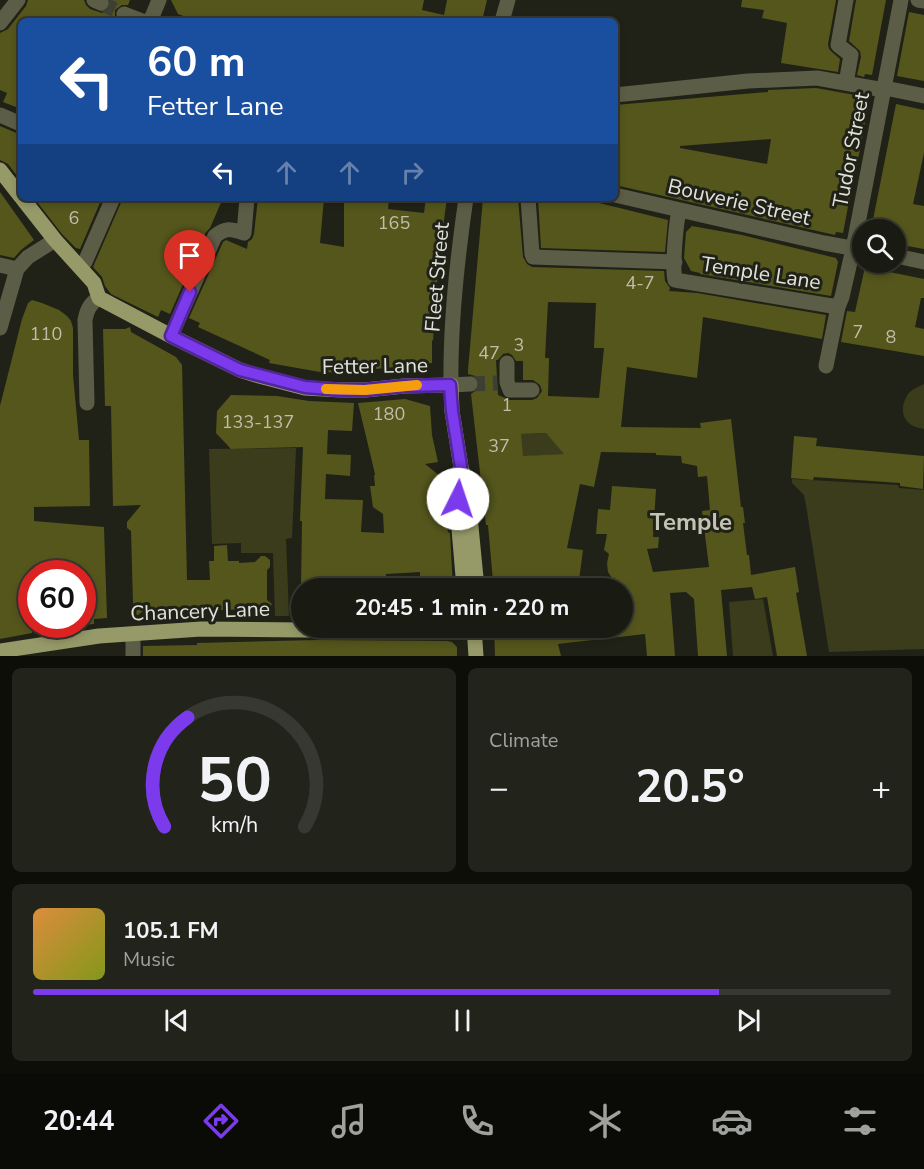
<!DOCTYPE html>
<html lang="en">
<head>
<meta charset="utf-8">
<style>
	:root { --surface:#191a11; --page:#22231a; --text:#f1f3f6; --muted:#9fa19f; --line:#373831; --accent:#7c3aed }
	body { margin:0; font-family:"Nunito Sans",sans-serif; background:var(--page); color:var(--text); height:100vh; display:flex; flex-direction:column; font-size:22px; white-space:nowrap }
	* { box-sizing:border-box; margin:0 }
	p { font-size:20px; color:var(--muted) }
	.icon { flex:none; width:33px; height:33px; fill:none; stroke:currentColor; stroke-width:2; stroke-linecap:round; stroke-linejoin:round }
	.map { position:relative; height:656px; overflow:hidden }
	.sheet { display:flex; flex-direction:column; gap:12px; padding:12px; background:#0e0e09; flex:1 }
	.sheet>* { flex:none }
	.guide { position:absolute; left:18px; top:18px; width:600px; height:183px; border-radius:9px; box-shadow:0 3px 9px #0003,0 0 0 2px var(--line); background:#1a4fa0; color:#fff; overflow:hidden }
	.fabs { position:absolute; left:852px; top:219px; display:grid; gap:12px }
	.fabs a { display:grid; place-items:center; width:54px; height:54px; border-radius:50%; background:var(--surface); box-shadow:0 3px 9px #0003,0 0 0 2px var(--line); font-size:30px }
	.speed { position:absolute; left:18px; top:560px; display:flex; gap:12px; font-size:30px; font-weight:700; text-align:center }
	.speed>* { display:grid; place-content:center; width:78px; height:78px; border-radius:50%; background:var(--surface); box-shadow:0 3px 9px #0003,0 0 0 2px var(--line); line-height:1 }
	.speed .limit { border:9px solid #d22; background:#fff; color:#111 }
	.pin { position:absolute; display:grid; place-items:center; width:51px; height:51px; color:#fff; margin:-62px -26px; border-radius:50% 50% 50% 0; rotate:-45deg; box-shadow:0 0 6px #0007 }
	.pin .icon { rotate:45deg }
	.me { position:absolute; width:66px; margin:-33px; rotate:4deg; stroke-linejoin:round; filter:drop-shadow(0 0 4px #0008) }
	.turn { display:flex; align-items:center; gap:21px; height:126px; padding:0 30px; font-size:27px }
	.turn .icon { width:78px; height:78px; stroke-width:2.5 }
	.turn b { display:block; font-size:42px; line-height:51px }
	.lanes { display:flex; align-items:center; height:57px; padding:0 30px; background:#0003; justify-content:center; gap:30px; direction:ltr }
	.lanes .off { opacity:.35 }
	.big { font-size:45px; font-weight:700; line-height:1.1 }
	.sheet .card { flex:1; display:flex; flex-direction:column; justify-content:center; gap:9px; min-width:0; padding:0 21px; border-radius:9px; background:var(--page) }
	.sheet .dial { align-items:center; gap:0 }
	.dial svg { height:156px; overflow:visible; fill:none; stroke:var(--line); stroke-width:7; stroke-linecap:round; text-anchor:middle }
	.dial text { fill:var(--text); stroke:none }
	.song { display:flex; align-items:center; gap:18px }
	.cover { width:72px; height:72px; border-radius:9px; background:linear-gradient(135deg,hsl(30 70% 55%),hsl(70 70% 35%)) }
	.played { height:6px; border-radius:3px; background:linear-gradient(90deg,var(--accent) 80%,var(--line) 80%) }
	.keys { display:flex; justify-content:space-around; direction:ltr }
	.heat { display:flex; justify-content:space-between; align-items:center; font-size:33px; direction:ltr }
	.sheet .tiles { flex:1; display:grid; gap:12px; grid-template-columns:1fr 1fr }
	.card:last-child { grid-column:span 2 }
	.trip { position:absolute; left:291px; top:578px; width:342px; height:60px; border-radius:30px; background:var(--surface); box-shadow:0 3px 9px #0003,0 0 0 2px var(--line); font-weight:700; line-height:60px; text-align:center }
	.tabs { display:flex; height:96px; justify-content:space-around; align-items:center; background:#0a0a07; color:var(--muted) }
	.tabs .icon { width:42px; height:42px }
	.tabs .active { color:var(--accent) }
	.tabs b { font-size:27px; color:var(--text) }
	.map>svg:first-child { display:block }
</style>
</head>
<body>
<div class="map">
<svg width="924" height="656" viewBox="0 0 924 656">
	<rect width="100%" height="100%" fill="#212217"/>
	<path fill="#3b3c1c" d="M924,384V429C904,427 897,411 908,394C911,390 918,387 924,384Z
		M546,433L568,454L531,456L519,459L521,434Z
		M296,448L292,538L286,539L289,616H275L273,553H241V543L212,544L209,449Z
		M792,479L898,485L899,488L924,490V649L829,652L806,505L804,495L792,483Z
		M763,599L773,656H733L729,602Z"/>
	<path fill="#54561c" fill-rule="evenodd" d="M28,0H84L86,5L90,9L102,13L106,11L110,7V0H130L128,5H122L115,10V16L117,21H21V109L3,102L7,93L0,90V33L8,29L26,6Z
		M171,0H424L422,10L444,15L447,0H487L482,21H326L281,16V21H197L178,14Z
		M742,0H836L828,44L829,49L832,52L840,59L838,72L781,63L787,23L762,18L764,10L741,7Z
		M856,0H886L872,75L865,74L864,77L857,75L861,57L860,51L849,41Z
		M909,12L924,15V81L897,76Z
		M816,88L866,97L869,102L852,191H851L843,233L836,232L835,235L615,185V105L768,92V90ZM771,139L767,164L680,148V146Z
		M896,104L924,110V153L913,204L924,206V249L896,244V230H871Z
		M0,126L21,135V181L8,164L0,160Z
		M0,192L34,240L21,250L14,258L0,255Z
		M34,198H102L80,249L76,248L62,234Z
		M123,198H223L210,228L206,232L170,314L161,310L158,317L111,294L105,286L102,277L93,267Z
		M258,198H324L320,243L344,247V198H389L388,209L424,213L426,198H447L439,256L433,341L432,340V363L366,370L351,373L320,372L269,363L270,360L198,327L200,323L189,318L223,242L226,240L247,249L248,242L252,239L254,234Z
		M483,198H518L523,257L527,264L532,267L664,271L665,281L670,288L669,291L697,293L826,315L822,339L703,317L697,378L627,367L621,427L701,428L700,423L731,419L741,507H743L745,523H743L747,555H749L751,575L795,567L799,592L796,593L807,656H777L767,597L755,599L752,587L721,590L727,656H698L694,599L686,592L670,593L675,656H647L645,634L558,644L561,656H495L494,627H622V587L615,583L608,572L607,563L609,554L604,550L607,534H596L598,509L610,510L612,486L656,489L653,537H659L658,548L647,549L653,572L709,567L702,511L710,510L707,476L698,477L697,466L682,463L681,456L656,455V453L601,452L594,487L580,484L567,548L583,550L578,588H495L494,581H493L488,525H486L471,394L478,389L480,383L475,376L468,374V370ZM548,302L596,303L594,348H604L599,398L548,396L549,358H545ZM508,353L512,355L516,361H523V380H533L540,385L542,391L537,398L532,400H510L498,395L496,360H498L503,354ZM546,433L564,454L523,456L521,434Z
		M538,198H579L668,220L665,252L541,248Z
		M692,226L742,235L836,258L838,262L831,296L700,274V273L691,271L684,258L686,232Z
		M865,267L924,279V298H921L915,327L924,329V356L841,342L847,311L855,312Z
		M32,300L42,303L59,310L67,316L71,321L73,328V375L79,440H89L90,506L34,507V521L104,527L107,618L94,619V624L82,625V573H32V633L0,639V406L22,319L28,303Z
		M130,327L131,332L176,357L182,365L187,580H210L209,561H214V546L227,545L228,561H239V563L255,562L261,556H265L270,560V567L267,570V600L272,604L267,611H261L257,609L142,612L138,615H130V608L133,604L131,531L127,528V522L141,505L113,506L111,406H105L103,329H125Z
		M231,395L277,396L309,401L354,403L352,431L328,430L327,454L351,455L350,476L326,474L325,499L363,500L361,532L384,533L383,514L373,507L370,486H375L374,476L375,474L358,403L405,399L430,406L432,435L438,462L425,464L440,476L448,532L450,533L453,588H424V579L420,580V572L386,574V588H301L302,521H300L303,447L231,449L216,433L217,411Z
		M794,436L817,438L816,446L924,456L923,489L900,486V483L814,477L813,480L791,478Z
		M317,640L447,641L452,642L457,647V656H143V646L197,645V643Z"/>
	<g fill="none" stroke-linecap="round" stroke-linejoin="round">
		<path stroke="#3e3f34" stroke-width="15" stroke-dasharray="15 8" stroke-linecap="butt" d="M101,3L124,14
			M470,384L497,383"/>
		<path stroke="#5b5d46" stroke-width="15" d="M94,0L101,3
			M846,0L838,45L851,55L846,83
			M918,0L924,1
			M124,14L142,21
			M148,21L152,17L159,0
			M502,21L508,0
			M0,23L18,0
			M615,95L748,81L817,78L884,90L890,89L924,96
			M0,115L21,124
			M615,195L824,243L862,250
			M466,198C457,260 450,322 451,385L470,384
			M528,198L532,254L533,257L675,262
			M679,211C676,223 672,268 675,280L838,307
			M896,256L924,262
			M85,262L113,198
			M0,265L17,269
			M0,328L17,269L28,257L55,240
			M171,336L215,236C226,227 231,229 244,233L247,198
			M507,363V382L510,390H532
			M826,366L838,307L842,297L853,249L901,0
			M87,403L85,320C87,310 90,303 99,298
			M133,634V656"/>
		<path stroke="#969968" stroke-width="15" d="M0,170L21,197
			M22,198L55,240L94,283L99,298L171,336L240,370L259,376L305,388L341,390H365L404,386L451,385L452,411L461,467L467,486L477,588
			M461,467L455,482L464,588
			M474,627L476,656
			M0,651L99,636L201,629L405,631L474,629"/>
	</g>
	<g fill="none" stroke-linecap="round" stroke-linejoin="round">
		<g stroke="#51269a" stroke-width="15">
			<path id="route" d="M190,292L171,336L240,370L305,387L341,390H365L404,386L450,385L452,411L461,467L456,482L458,499"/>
		</g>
		<use href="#route" stroke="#7c3aed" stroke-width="10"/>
		<path stroke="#f59e0b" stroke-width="10" d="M326,389L365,390L417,385"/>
	</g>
	<g text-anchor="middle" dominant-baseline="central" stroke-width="6" stroke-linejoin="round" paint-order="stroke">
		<g font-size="18" fill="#bebfab">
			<text x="74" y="218">6</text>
			<text x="394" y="223">165</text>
			<text x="640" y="283">4-7</text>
			<text x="858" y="332">7</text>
			<text x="46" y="334">110</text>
			<text x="891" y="337">8</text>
			<text x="519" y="345">3</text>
			<text x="489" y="353">47</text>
			<text x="507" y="405">1</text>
			<text x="389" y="414">180</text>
			<text x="258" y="422">133-137</text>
			<text x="499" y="446">37</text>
		</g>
		<g font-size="21" fill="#e1e2db" stroke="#212217">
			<text transform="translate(851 150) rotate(-79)">Tudor Street</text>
			<text transform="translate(739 202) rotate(13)">Bouverie Street</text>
			<text transform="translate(761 273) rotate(9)">Temple Lane</text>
			<text transform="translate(437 277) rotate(-85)">Fleet Street</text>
			<text transform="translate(375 366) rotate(-1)">Fetter Lane</text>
			<text transform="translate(200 611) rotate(-2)">Chancery Lane</text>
		</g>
		<g font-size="24" font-weight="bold" fill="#c2c4b5" stroke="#212217">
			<text x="691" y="522">Temple</text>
		</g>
	</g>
</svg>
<div class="fabs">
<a><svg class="icon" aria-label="search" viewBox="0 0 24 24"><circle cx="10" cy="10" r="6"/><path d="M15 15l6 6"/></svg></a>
</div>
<div class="speed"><div class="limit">60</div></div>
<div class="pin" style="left:190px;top:292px;background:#d93025"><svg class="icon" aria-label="arrive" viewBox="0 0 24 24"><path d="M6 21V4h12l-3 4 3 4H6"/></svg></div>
<svg class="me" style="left:458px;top:499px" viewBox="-20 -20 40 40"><circle r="19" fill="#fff"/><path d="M0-13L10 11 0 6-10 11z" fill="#7c3aed"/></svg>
<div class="trip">20:45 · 1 min · 220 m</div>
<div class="guide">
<div class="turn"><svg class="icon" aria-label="left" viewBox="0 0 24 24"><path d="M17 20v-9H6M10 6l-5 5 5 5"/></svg><div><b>60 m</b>Fetter Lane</div></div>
<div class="lanes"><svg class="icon" aria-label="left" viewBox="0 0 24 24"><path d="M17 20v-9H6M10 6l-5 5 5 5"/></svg><svg class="icon off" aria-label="ahead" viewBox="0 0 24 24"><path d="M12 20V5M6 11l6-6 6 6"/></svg><svg class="icon off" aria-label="ahead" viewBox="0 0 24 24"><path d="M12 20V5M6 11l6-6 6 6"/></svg><svg class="icon off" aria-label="right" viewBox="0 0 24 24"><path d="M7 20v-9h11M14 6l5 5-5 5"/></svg></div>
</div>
</div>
<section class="sheet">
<div class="tiles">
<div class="card dial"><svg viewBox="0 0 100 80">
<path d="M14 69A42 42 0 1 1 86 69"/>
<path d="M14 69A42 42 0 0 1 26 13" stroke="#7c3aed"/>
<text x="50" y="56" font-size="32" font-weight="700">50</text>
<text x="50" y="72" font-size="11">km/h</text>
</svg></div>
<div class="card"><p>Climate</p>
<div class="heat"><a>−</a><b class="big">20.5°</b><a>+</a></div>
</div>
<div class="card">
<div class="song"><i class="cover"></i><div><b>105.1 FM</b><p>Music</p></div></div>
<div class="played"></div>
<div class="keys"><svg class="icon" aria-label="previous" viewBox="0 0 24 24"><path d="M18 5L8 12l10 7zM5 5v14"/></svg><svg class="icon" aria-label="pause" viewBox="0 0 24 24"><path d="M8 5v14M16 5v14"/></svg><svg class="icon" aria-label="next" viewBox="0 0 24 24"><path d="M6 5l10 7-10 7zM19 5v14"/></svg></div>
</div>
</div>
</section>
<nav class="tabs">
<b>20:44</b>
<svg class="icon active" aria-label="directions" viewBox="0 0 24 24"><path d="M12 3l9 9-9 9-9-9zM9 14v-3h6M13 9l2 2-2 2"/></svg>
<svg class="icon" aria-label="music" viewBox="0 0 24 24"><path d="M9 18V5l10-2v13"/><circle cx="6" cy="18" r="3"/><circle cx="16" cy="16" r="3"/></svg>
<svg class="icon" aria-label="phone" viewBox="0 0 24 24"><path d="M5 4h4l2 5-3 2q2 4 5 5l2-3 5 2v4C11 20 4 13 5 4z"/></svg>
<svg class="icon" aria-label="climate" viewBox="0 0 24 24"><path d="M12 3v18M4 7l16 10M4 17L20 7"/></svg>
<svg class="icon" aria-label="car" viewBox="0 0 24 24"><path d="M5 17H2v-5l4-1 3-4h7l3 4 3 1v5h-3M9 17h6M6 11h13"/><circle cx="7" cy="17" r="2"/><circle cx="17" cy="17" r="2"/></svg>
<svg class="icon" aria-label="filters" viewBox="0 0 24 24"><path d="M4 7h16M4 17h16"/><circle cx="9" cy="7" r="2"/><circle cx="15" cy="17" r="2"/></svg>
</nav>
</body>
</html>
